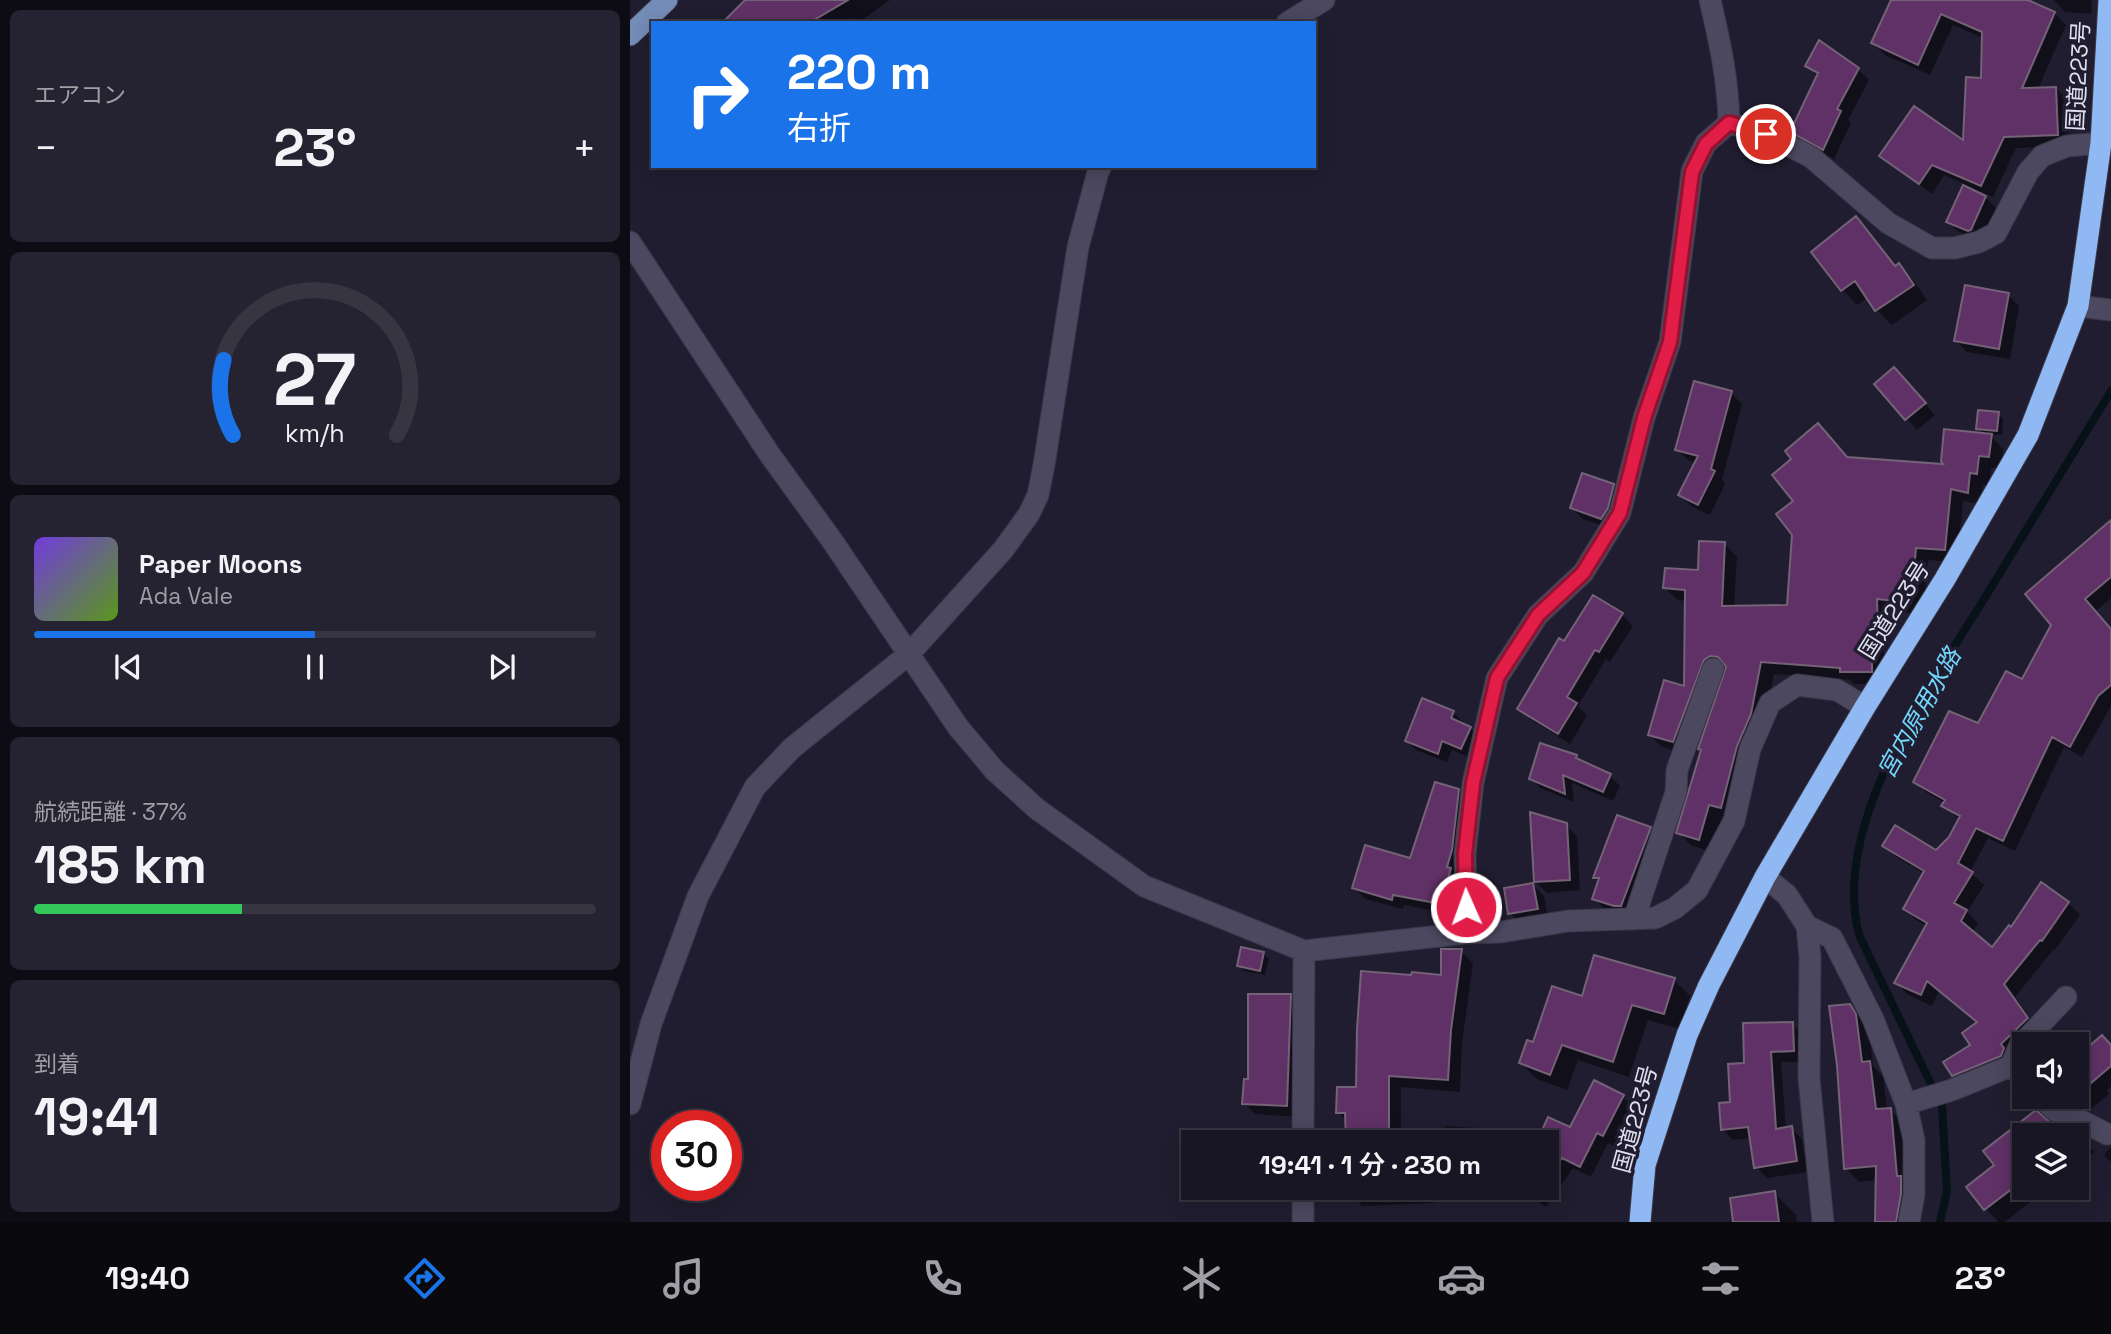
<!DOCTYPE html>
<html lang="ja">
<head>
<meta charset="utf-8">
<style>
	:root { --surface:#181624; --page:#252331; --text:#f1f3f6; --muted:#9f9fa6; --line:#363541; --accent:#1a73e8 }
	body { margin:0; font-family:"Space Grotesk","Noto Sans JP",sans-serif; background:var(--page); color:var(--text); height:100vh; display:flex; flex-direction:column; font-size:26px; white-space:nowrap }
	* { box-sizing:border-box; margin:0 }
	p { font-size:23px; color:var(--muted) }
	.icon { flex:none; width:38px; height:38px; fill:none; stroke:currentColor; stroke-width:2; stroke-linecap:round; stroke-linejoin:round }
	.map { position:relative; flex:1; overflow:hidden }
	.side { display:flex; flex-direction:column; gap:10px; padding:10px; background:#0d0c14; width:630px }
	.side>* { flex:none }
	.guide { position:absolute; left:21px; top:21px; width:665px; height:147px; border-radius:0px; box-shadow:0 4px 18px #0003,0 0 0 2px var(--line); background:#1a73e8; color:#fff; overflow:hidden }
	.tools { position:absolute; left:1382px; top:1032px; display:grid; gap:14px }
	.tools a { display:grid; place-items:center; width:77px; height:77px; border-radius:0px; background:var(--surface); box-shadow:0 4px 18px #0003,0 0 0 2px var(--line); font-size:35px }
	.speed { position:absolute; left:21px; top:1110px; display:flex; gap:14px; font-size:35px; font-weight:700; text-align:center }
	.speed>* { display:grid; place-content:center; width:91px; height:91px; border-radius:50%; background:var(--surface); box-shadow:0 4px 18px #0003,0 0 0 2px var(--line); line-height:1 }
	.speed .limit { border:10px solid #d22; background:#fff; color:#111 }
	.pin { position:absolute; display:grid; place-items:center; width:60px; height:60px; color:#fff; margin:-30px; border:4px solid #fff; border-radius:50%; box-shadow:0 2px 7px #0007 }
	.me { position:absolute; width:77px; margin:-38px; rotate:358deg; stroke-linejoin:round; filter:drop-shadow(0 0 5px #0008) }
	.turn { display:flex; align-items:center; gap:24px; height:147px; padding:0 21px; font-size:32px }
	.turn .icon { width:91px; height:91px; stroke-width:2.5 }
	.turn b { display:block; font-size:49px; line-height:60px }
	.big { font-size:52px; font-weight:600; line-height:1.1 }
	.side .tile { flex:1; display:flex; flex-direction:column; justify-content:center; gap:10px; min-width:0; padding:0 24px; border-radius:10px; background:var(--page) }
	.side .dial { align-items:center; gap:0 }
	.dial svg { height:182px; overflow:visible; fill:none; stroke:var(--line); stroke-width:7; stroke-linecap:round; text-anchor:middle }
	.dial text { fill:var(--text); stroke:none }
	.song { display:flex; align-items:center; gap:21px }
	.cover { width:84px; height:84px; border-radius:10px; background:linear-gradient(135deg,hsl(260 70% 55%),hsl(90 70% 35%)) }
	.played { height:7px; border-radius:4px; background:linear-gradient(90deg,var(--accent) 50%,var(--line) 50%) }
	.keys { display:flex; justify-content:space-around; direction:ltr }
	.heat { display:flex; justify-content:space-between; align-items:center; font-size:38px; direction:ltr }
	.charge { height:10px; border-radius:5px; background:linear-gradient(90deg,#34c759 37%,var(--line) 0) }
	.trip { position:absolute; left:551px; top:1130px; width:378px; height:70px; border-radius:0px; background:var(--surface); box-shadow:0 4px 18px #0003,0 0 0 2px var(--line); font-weight:600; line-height:70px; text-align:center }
	.menu { display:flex; height:112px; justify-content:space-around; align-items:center; background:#0a090e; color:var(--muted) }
	.menu .icon { width:49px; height:49px }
	.menu .on { color:var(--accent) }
	.menu b { font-size:32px; color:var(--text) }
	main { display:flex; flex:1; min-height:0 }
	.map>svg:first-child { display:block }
</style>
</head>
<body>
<main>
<section class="side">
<div class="tile"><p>エアコン</p>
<div class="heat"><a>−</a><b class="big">23°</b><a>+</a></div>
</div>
<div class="tile dial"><svg viewBox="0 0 100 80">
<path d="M14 69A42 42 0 1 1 86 69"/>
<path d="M14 69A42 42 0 0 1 10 36" stroke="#1a73e8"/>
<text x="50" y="56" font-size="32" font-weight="700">27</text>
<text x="50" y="72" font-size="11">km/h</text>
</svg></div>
<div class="tile">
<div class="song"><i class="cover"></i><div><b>Paper Moons</b><p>Ada Vale</p></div></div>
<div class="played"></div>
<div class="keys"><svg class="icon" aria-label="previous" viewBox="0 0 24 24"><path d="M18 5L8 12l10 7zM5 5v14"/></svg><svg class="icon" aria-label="pause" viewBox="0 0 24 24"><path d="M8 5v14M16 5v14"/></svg><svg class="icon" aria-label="next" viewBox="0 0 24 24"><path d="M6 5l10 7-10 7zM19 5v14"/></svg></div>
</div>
<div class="tile"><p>航続距離 · 37%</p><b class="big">185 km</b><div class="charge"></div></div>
<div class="tile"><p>到着</p><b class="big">19:41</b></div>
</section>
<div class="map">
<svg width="1481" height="1222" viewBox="0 0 1481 1222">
	<rect width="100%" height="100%" fill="#201d30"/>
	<path fill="#0007" fill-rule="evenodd" d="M152,0H260L228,23L222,18L214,23H94Z
		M1263,0H1393L1424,13L1436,25L1408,89L1426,88L1437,100L1439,146L1386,148L1363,197L1349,191L1366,208L1352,240L1329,232L1318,221L1335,184L1314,175L1302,194L1263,167L1252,156L1335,143L1352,80L1353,38L1323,25L1300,75L1255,55L1243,43ZM1421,16H1425L1390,96L1387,95Z
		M1424,0H1462L1461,14L1435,12Z
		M1178,66L1228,69L1239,80L1218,120L1221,123L1204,159L1173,142L1162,131L1188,77Z
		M1226,218L1267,267L1269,266L1284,281L1297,300L1262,325L1247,310L1238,297L1227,305L1213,290L1183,252Z
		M1378,295L1389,306L1380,359L1337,352L1326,341Z
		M1275,380L1305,415L1287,430L1247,384Z
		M1101,393L1112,404L1092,480L1095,484L1080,515L1061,506L1051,495L1067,463L1058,460L1047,450Z
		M1368,414L1373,419L1372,435L1359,434L1373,449L1371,468H1361L1359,485H1353L1350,504L1333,501L1327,562L1298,560L1293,614L1259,611L1260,642H1254V684H1224L1221,680L1144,674L1133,727L1104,820L1092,816L1082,852L1061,845L1048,832L1097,669L1086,672L1056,754L1032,747L1019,734L1055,688L1057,601L1048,600L1035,588L1069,571L1095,544L1107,557L1104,607H1159L1166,501L1164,459L1188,425L1219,459L1317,466L1355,435L1348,429Z
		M983,486L994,497L982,529L953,519L942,508Z
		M1481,523V598L1465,612L1481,630V706L1452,757L1434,747L1385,851L1358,838L1340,872L1354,885L1337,912L1348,923L1342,933L1362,949L1381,929L1412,885L1438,903L1450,915L1424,951L1423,950L1385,997L1409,1030L1381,1057L1335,1086L1323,1075L1343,1046L1349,1023L1309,991L1302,1006L1277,994L1266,982L1297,926L1286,920L1275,909L1295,874L1266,857L1255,845L1306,853L1321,838L1330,820L1314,806L1315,803L1297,793L1286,782L1348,725L1392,682Z
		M963,597L992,615L1003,626L980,662L976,659L948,706L957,715L940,744L900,719L889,708L935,643Z
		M793,700L823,712L833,722L832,725L840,728L850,738L841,758L822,750L817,762L786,750L777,741Z
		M946,757L953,763L980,776L990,786L983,801L942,783L944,802L910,788L901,778Z
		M828,791L839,802L831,881L822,914L774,905L773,909L735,899L724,888L781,860Z
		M936,825L947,836L950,890L917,893L906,882Z
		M1020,829L1031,840L997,917L975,909L964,898L969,882L965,878Z
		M903,885L914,896L918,919L891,924L880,913Z
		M831,951L843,963L832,1043L830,1092L771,1087V1136L815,1134V1126L847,1128L859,1140V1143H718L717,1121L708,1112Z
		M634,954L639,959L635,975L614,971L609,966Z
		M1044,980L1060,996L1050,1029L1018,1020L999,1077L948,1060L937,1090L907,1079L891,1063L953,999Z
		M660,996L671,1006L667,1117L625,1114L614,1103L620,1081Z
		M1220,1005L1234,1019L1239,1029L1243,1066L1253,1076L1257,1110H1260L1274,1123L1281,1222H1247V1180L1229,1182L1216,1168Z
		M1162,1024L1173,1035L1174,1062H1151L1156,1129L1161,1128L1172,1139L1177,1172L1137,1178L1126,1167L1121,1138L1103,1140L1092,1129L1116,1064Z
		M1481,1046V1086L1476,1091L1479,1094L1456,1113L1444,1109L1432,1097H1447V1059Z
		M993,1097L1004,1108L984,1146L978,1143L961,1177L943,1168L916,1207L889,1188H917V1143Z
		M1406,1112L1422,1126L1433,1128L1449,1137L1465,1152L1447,1166V1136H1395V1188H1418L1375,1222H1368L1338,1188L1367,1165Z
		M1481,1147V1162L1474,1155Z
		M720,1188H857L856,1198L804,1195V1203L732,1206L720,1193Z
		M1144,1193L1166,1215L1167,1222H1104Z"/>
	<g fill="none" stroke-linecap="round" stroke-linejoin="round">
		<path stroke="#061217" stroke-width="8" d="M1310,1222L1317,1191L1312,1107L1229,935C1200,821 1303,683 1359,591C1400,524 1440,458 1481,391"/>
	</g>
	<path fill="#603166" stroke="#746276" stroke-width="2" d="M115,0H218L179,23H92Z
		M1261,0H1398L1425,12L1392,88L1426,87L1428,135L1374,137L1351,186L1302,165L1289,184L1249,156L1284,106L1333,140L1336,77L1351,78L1352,32L1311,14L1288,65L1241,43Z
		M1189,40L1229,68L1207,109L1211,111L1193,150L1160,132L1188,73L1175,66Z
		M1333,185L1356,196L1341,230L1338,231L1316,222Z
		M1226,216L1265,266L1269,263L1284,285L1245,311L1225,281L1211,291L1181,252Z
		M1335,285L1379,293L1369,349L1324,341Z
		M1264,367L1296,403L1275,420L1244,384Z
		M1064,381L1102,391L1081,469L1085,471L1068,505L1048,495L1068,456L1045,450Z
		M1348,410L1369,412L1367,431L1346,429Z
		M1188,423L1217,457L1313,464L1311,461L1314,429L1362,434L1359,457L1349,456L1347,474L1340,473L1338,493L1321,489L1315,550L1286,548L1281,603L1247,599L1248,630H1242V672H1210V668L1131,662L1121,714L1107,746L1091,808L1079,805L1069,840L1046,833L1071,750L1068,749L1096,667L1088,657L1080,656L1074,660L1043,742L1018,735L1034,680L1054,686L1055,590L1033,588L1035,568L1068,570L1069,541L1095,542L1092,606L1157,605L1162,535L1146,514L1163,501L1142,475L1161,459L1155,451Z
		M952,473L984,484L978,508L971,519L940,508Z
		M1481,520V577L1455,599L1481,629V685L1468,696L1440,747L1422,737L1373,841L1346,828L1328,863L1343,872L1324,903L1337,910L1331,921L1362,947L1379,925L1381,927L1411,882L1439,902L1412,941L1410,940L1374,984L1398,1018L1371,1044L1374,1048L1371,1056L1322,1076L1313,1062L1340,1045L1332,1033L1347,1022L1297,981L1291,995L1264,983L1297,923L1273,909L1294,871L1252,846L1265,825L1306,850L1319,837L1330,816L1311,806L1315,800L1283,782L1319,711L1348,723L1376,671L1392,679L1421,625L1395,594Z
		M963,595L993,613L969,652L965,650L937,697L947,703L928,734L887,709L929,638L934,641Z
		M792,698L824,711L821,718L841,727L831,749L812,741L808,754L775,741Z
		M910,743L947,755L946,758L981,774L973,792L933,775L935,794L899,779Z
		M805,782L829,789L822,850L817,867L821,868L811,904L763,895L762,900L722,888L735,845L780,858Z
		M900,812L937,823L940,880L904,882Z
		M987,815L1021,827L991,906H984L962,899L969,878H963Z
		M903,883L908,909L878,914L874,888Z
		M611,947L634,952L630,971L607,966Z
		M811,949H832L821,1030L818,1080L759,1076V1143H716L715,1113H706L707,1087H726L727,1029L731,971L781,975L782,972L811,975Z
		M964,955L1045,978L1034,1014L1002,1005L983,1062L932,1045L920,1075L889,1063L897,1040L903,1042L922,986L952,996Z
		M618,994H661L657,1106L612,1104L614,1079H618Z
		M1220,1004L1226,1014L1232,1062L1240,1061L1246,1109L1261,1108L1267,1176H1271V1194L1266,1222H1245L1246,1166L1214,1169L1207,1065L1199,1006Z
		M1163,1022L1164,1051L1141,1052L1146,1129L1162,1126L1167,1161L1124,1168L1118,1127L1091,1130L1089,1103L1100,1102L1098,1064L1114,1063L1113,1023Z
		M1472,1035L1481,1045V1066L1447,1095V1057Z
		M964,1080L994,1095L973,1136L967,1133L950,1167L932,1158L917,1179V1143H906L918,1117L940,1127Z
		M1406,1110L1421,1123L1405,1136H1395V1179L1354,1210L1336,1187L1364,1165L1353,1151Z
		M1145,1191L1149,1222H1103L1100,1198Z"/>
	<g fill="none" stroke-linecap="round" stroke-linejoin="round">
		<g stroke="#393747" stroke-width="23">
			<path id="minor" d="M657,23L694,0
				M1099,123L1136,134L1181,157L1258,223L1302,248H1325L1349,242L1366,233L1398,172L1412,156L1437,146L1471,143
				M0,242L140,455L201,539L328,727L365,771L407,809L514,886L674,951L837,933L871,932L938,921L1025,918L1045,908L1067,890L1104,821L1120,749L1140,703L1167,685L1207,690L1235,707
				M1448,306L1481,310
				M1135,877L1157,895L1177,926L1180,957L1179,1078L1193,1222
				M1004,919L1046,792L1047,770L1083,669
				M1177,926L1202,938L1243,1019L1276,1104L1284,1140V1195L1279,1222
				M837,933L835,854L843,783L867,678L908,615L953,573L990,513L1014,418L1040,342L1062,171L1076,143L1099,123C1098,79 1090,43 1080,0
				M1381,1066L1389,1047L1436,997
				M1412,1097L1424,1110L1438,1114L1477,1134
				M0,1104L21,1024L68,896L125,787L162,748L279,654L373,550L399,514L408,495L414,465L448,247L468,172L471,166
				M1276,1104L1322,1090L1381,1066L1395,1080
				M673,1143L674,951
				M673,1188V1222"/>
		</g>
		<g stroke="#393747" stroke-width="23">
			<path id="major" d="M0,35L37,0"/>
		</g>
		<g stroke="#393747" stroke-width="23">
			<path id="highway" d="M1010,1222L1015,1165L1057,1035L1079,985L1135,877L1235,707L1315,579L1398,435L1448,306L1471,143L1479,0"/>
		</g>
		<use href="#minor" stroke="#4b485f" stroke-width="21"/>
		<use href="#major" stroke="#748cb8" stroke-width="21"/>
		<use href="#highway" stroke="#90b9f4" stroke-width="21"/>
	</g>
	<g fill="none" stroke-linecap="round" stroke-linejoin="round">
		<g stroke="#92132f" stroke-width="18">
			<path id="route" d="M836,907L835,854L843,783L867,678L908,615L953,573L990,513L1014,418L1040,342L1062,172L1076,144L1099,123L1136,134"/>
		</g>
		<use href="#route" stroke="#e11d48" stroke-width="12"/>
	</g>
	<g text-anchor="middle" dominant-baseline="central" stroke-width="7" stroke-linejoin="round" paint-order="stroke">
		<g font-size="23" fill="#e0dfed" stroke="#201d30">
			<text transform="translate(1448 76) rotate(-87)">国道223号</text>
			<text transform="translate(1264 610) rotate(-58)">国道223号</text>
			<text transform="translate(1005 1119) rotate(-75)">国道223号</text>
		</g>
		<g font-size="24" font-style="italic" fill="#73d5fa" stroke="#201d30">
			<text transform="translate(1289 713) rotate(-61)">宮内原用水路</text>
		</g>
	</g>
</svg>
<div class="tools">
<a><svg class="icon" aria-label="sound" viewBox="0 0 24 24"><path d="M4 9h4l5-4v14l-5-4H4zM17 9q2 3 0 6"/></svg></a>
<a><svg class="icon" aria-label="layers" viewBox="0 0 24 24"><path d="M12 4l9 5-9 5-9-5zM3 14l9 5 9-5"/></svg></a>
</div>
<div class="speed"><div class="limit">30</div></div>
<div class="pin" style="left:1136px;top:134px;background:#d93025"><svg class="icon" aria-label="arrive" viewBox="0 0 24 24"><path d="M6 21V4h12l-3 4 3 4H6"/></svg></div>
<svg class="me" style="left:836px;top:907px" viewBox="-20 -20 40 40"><circle r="17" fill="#e11d48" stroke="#fff" stroke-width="3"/><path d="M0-11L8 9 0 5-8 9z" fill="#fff"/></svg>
<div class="trip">19:41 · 1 分 · 230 m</div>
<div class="guide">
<div class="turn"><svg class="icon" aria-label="right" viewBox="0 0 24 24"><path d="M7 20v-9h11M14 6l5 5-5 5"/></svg><div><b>220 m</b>右折</div></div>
</div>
</div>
</main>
<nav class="menu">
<b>19:40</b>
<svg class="icon on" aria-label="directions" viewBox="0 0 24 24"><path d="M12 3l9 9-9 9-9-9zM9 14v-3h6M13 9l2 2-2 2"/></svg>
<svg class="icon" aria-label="music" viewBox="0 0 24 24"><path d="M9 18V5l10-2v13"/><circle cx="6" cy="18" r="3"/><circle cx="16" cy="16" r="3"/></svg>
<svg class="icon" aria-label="phone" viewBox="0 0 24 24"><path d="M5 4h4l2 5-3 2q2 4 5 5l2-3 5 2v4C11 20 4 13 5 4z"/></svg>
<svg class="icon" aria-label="climate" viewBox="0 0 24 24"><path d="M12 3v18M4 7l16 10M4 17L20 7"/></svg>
<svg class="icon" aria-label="car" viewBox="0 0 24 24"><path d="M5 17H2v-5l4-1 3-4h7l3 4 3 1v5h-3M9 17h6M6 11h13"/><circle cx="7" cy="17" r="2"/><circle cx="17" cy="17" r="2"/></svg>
<svg class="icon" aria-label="filters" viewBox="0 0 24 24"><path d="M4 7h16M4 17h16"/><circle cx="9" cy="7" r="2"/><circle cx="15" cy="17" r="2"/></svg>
<b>23°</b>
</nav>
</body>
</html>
